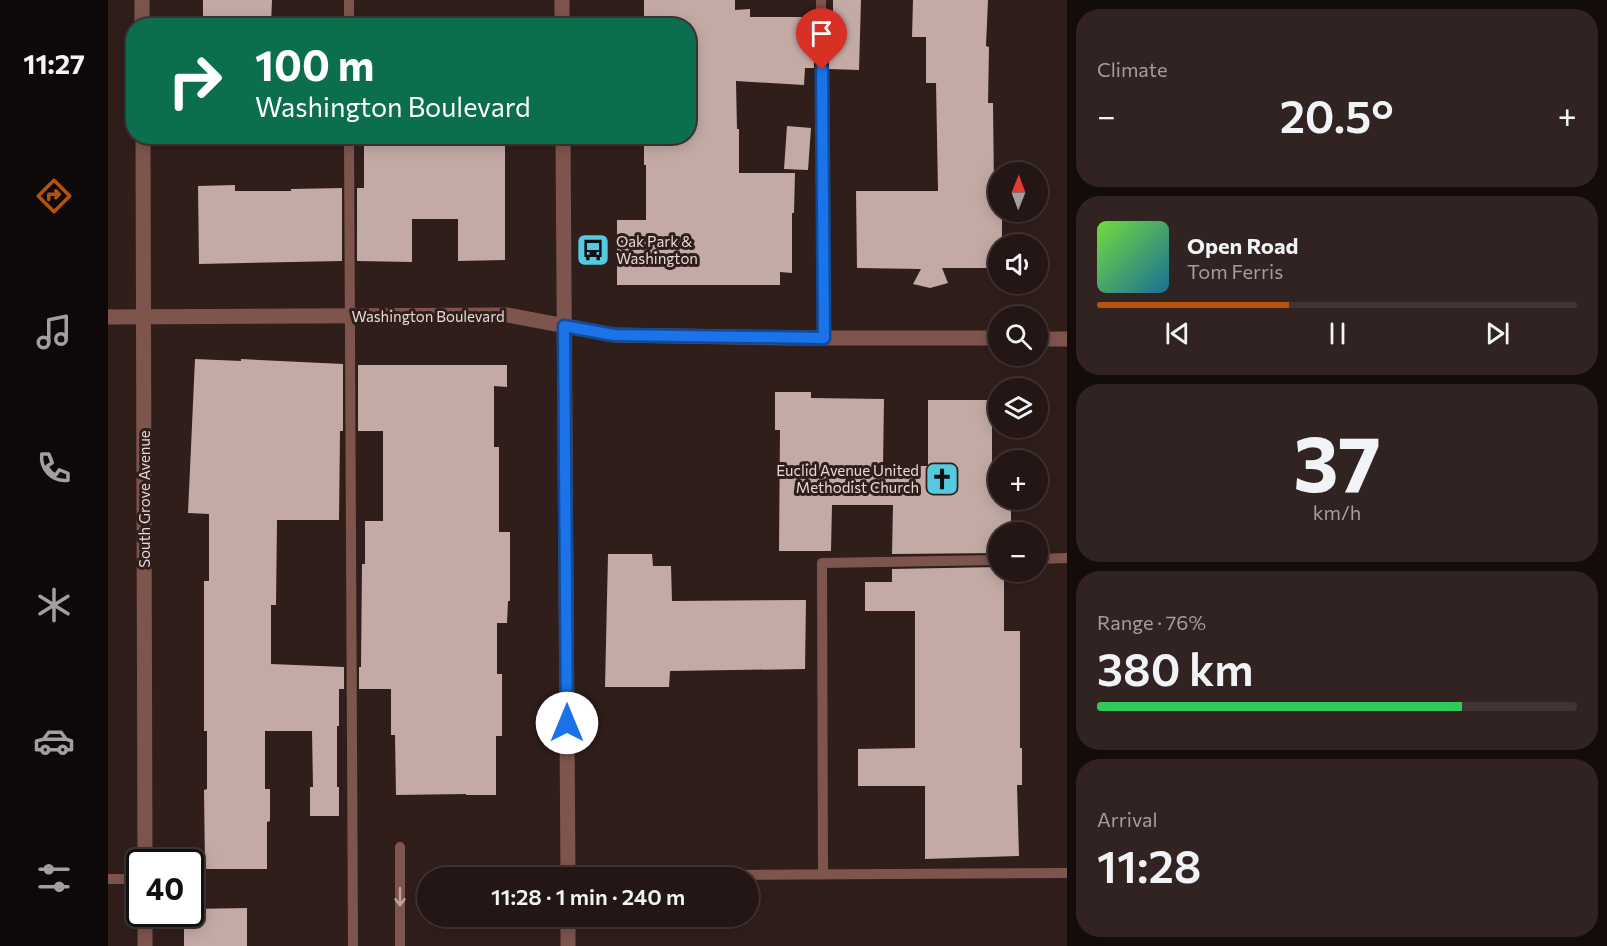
<!DOCTYPE html>
<html lang="en">
<head>
<meta charset="utf-8">
<style>
	:root { --surface:#241614; --page:#302322; --text:#f1f3f6; --muted:#a39fa0; --line:#413534; --accent:#b45309 }
	body { margin:0; font-family:Commissioner,sans-serif; background:var(--page); color:var(--text); height:100vh; display:flex; flex-direction:column; font-size:22px; white-space:nowrap }
	* { box-sizing:border-box; margin:0 }
	p { font-size:20px; color:var(--muted) }
	.icon { flex:none; width:33px; height:33px; fill:none; stroke:currentColor; stroke-width:2; stroke-linecap:round; stroke-linejoin:round }
	.map { position:relative; flex:1; overflow:hidden }
	.sheet { display:flex; flex-direction:column; gap:9px; padding:9px; background:#140c0b; width:540px }
	.sheet>* { flex:none }
	.top-card { position:absolute; left:18px; top:18px; width:570px; height:126px; border-radius:24px; box-shadow:0 3px 15px #0003,0 0 0 2px var(--line); background:#0b6e4f; color:#fff; overflow:hidden }
	.needle { width:39px; rotate:1deg }
	.tools { position:absolute; left:880px; top:162px; display:grid; gap:12px }
	.tools a { display:grid; place-items:center; width:60px; height:60px; border-radius:50%; background:var(--surface); box-shadow:0 3px 15px #0003,0 0 0 2px var(--line); font-size:30px }
	.speed { position:absolute; left:18px; top:849px; display:flex; gap:12px; font-size:30px; font-weight:700; text-align:center }
	.speed>* { display:grid; place-content:center; width:78px; height:78px; border-radius:50%; background:var(--surface); box-shadow:0 3px 15px #0003,0 0 0 2px var(--line); line-height:1 }
	.speed .limit { border:3px solid #111; border-radius:9px; background:#fff; color:#111 }
	.pin { position:absolute; display:grid; place-items:center; width:51px; height:51px; color:#fff; margin:-62px -26px; border-radius:50% 50% 50% 0; rotate:-45deg; box-shadow:0 0 6px #0007 }
	.pin .icon { rotate:45deg }
	.me { position:absolute; width:66px; margin:-33px; rotate:0deg; stroke-linejoin:round; filter:drop-shadow(0 0 4px #0008) }
	.turn { display:flex; align-items:center; gap:21px; height:126px; padding:0 30px; font-size:27px }
	.turn .icon { width:78px; height:78px; stroke-width:2.5 }
	.turn b { display:block; font-size:42px; line-height:51px }
	.big { font-size:45px; font-weight:600; line-height:1.1 }
	.sheet .widget { flex:1; display:flex; flex-direction:column; justify-content:center; gap:9px; min-width:0; padding:0 21px; border-radius:24px; background:var(--page) }
	.sheet .dial { align-items:center; gap:0 }
	.dial b { font-size:78px; line-height:1 }
	.song { display:flex; align-items:center; gap:18px }
	.cover { width:72px; height:72px; border-radius:9px; background:linear-gradient(135deg,hsl(100 70% 55%),hsl(200 70% 35%)) }
	.played { height:6px; border-radius:3px; background:linear-gradient(90deg,var(--accent) 40%,var(--line) 40%) }
	.keys { display:flex; justify-content:space-around; direction:ltr }
	.heat { display:flex; justify-content:space-between; align-items:center; font-size:33px; direction:ltr }
	.charge { height:9px; border-radius:4px; background:linear-gradient(90deg,#34c759 76%,var(--line) 0) }
	.trip { position:absolute; left:309px; top:867px; width:342px; height:60px; border-radius:30px; background:var(--surface); box-shadow:0 3px 15px #0003,0 0 0 2px var(--line); font-weight:600; line-height:60px; text-align:center }
	main { display:flex; flex:1; min-height:0 }
	.menu { display:flex; flex-direction:column; width:108px; justify-content:space-around; align-items:center; background:#0e0908; color:var(--muted) }
	.menu .icon { width:42px; height:42px }
	.menu .current { color:var(--accent) }
	.menu b { font-size:27px; color:var(--text) }
	.map>svg:first-child { display:block }
</style>
</head>
<body>
<main>
<nav class="menu">
<b>11:27</b>
<svg class="icon current" aria-label="directions" viewBox="0 0 24 24"><path d="M12 3l9 9-9 9-9-9zM9 14v-3h6M13 9l2 2-2 2"/></svg>
<svg class="icon" aria-label="music" viewBox="0 0 24 24"><path d="M9 18V5l10-2v13"/><circle cx="6" cy="18" r="3"/><circle cx="16" cy="16" r="3"/></svg>
<svg class="icon" aria-label="phone" viewBox="0 0 24 24"><path d="M5 4h4l2 5-3 2q2 4 5 5l2-3 5 2v4C11 20 4 13 5 4z"/></svg>
<svg class="icon" aria-label="climate" viewBox="0 0 24 24"><path d="M12 3v18M4 7l16 10M4 17L20 7"/></svg>
<svg class="icon" aria-label="car" viewBox="0 0 24 24"><path d="M5 17H2v-5l4-1 3-4h7l3 4 3 1v5h-3M9 17h6M6 11h13"/><circle cx="7" cy="17" r="2"/><circle cx="17" cy="17" r="2"/></svg>
<svg class="icon" aria-label="filters" viewBox="0 0 24 24"><path d="M4 7h16M4 17h16"/><circle cx="9" cy="7" r="2"/><circle cx="15" cy="17" r="2"/></svg>
</nav>
<div class="map">
<svg width="959" height="946" viewBox="0 0 959 946">
	<rect width="100%" height="100%" fill="#301e1b"/>
	<path fill="#c3aaa5" d="M95,0H164L163,25H95Z
		M536,0H627V10L642,9V17H706V68H697L696,85L628,81L629,129H631V173H687L686,213H684V273L672,272V285H509V220H538V165H536V136H580V26H536Z
		M725,0H753L751,70L721,69V17H725Z
		M805,0H880L878,46L881,47L880,103H885L886,190H891V212H894V244H891V268H834L840,283L822,288L805,284L813,269L749,268L748,191H830L828,83H818V37H804Z
		M679,126L703,128L700,170L676,169Z
		M256,136H304V145H349V136H397V260L350,261V219H304V262L249,261V188H256Z
		M127,185V191H183V189L234,188V261L91,264L90,186Z
		M87,359L133,361V359L235,364V431H232L231,520H169L168,605H163V664L236,667V689H231V726H229V787H231V816H202V787H205L204,731H157V789H162V821L159,822V869H97L96,790L99,789V731H96V581H101V514L80,513Z
		M250,365H399V387L386,386V447H391V532H402V601H400L399,623H389V674H394V736H388V795H358V794L288,795L287,735H283V689H251V667H253L254,564H257V521H275V431H250Z
		M667,392H703V398L776,399L775,466H820V400H884V492H891V500H903V532H891V553L784,554L785,505H724L723,551H671L672,430H667Z
		M500,554H544L545,566H563L564,601L698,600L697,669L562,671L561,687H497Z
		M891,567V575H896V631H912V748H914V785H909L911,856L817,859V786H750V749L807,748V611H757V582H784V569Z
		M139,908V946H76V914H82V909Z"/>
	<g fill="none" stroke-linecap="round" stroke-linejoin="round">
		<path stroke="#7e554c" stroke-width="10" d="M241,0V26
			M713,0L716,338
			M241,136L245,946
			M930,559L959,558
			M292,847V946
			M715,874L714,563L891,560
			M460,876L959,873
			M0,879H32"/>
		<path stroke="#7e554c" stroke-width="15" d="M34,0V26
			M35,136L37,862
			M37,914V946"/>
		<path stroke="#7e554c" stroke-width="15" d="M454,0V26
			M455,136L460,878
			M0,317L400,315L506,335L681,338H891
			M930,339H959
			M460,916V946"/>
	</g>
	<defs><path id="oneway-shaft" d="M-6 0H5M1.5-3L5.5 0L1.5 3" fill="none" stroke-width="1.6" stroke-linecap="round" stroke-linejoin="round" transform="scale(1.5)"/></defs>
	<use stroke="#bca49f" href="#oneway-shaft" transform="translate(292 897) rotate(90)"/>
	<g fill="none" stroke-linecap="round" stroke-linejoin="round">
		<g stroke="#114b97" stroke-width="15">
			<path id="route" d="M459,723L456,326L506,335L716,338L714,70"/>
		</g>
		<use href="#route" stroke="#1a73e8" stroke-width="10"/>
	</g>
	<defs>
		<g id="bus-square" transform="scale(1.725)"><rect x="-9" y="-9" width="18" height="18" rx="4" fill="#55cadf" stroke="#301e1b"/><path d="M-5-6H5V4H4V6H2V4H-2V6H-4V4H-5ZM-3.5-4V0h7V-4ZM-3.5 1.2v1.5H-2V1.2ZM2 1.2v1.5H3.5V1.2Z" fill="#111"/></g>
		<g id="church-square" transform="scale(1.725)"><rect x="-9" y="-9" width="18" height="18" rx="4" fill="#55cadf" stroke="#301e1b"/><path d="M-1.2-6h2.4v3.5h3.3v2.4h-3.3V6h-2.4V-.1h-3.3v-2.4h3.3Z" fill="#111"/></g>
	</defs>
	<g fill-rule="evenodd">
		<use href="#bus-square" x="485" y="250"/>
		<use href="#church-square" x="834" y="479"/>
	</g>
	<g text-anchor="middle" dominant-baseline="central" stroke-width="6" stroke-linejoin="round" paint-order="stroke">
		<g font-size="15" fill="#e6d9d7" stroke="#301e1b" text-anchor="start">
			<text x="508" y="241">Oak Park &amp;<tspan x="508" dy="17">Washington</tspan></text>
			<text x="811" y="470" text-anchor="end">Euclid Avenue United<tspan x="811" dy="17">Methodist Church</tspan></text>
		</g>
		<g font-size="15" fill="#e6d9d7" stroke="#301e1b">
			<text x="320" y="316">Washington Boulevard</text>
			<text transform="translate(36 499) rotate(-90)">South Grove Avenue</text>
		</g>
	</g>
</svg>
<div class="tools">
<a><svg class="needle" viewBox="-14 -14 28 28"><path d="M0-13l5 13h-10z" fill="#e53935"/><path d="M0 13l5-13h-10z" fill="#a39fa0"/></svg></a>
<a><svg class="icon" aria-label="sound" viewBox="0 0 24 24"><path d="M4 9h4l5-4v14l-5-4H4zM17 9q2 3 0 6"/></svg></a>
<a><svg class="icon" aria-label="search" viewBox="0 0 24 24"><circle cx="10" cy="10" r="6"/><path d="M15 15l6 6"/></svg></a>
<a><svg class="icon" aria-label="layers" viewBox="0 0 24 24"><path d="M12 4l9 5-9 5-9-5zM3 14l9 5 9-5"/></svg></a>
<a>+</a>
<a>−</a>
</div>
<div class="speed"><div class="limit">40</div></div>
<div class="pin" style="left:714px;top:70px;background:#d93025"><svg class="icon" aria-label="arrive" viewBox="0 0 24 24"><path d="M6 21V4h12l-3 4 3 4H6"/></svg></div>
<svg class="me" style="left:459px;top:723px" viewBox="-20 -20 40 40"><circle r="19" fill="#fff"/><path d="M0-13L10 11 0 6-10 11z" fill="#1a73e8"/></svg>
<div class="trip">11:28 · 1 min · 240 m</div>
<div class="top-card">
<div class="turn"><svg class="icon" aria-label="right" viewBox="0 0 24 24"><path d="M7 20v-9h11M14 6l5 5-5 5"/></svg><div><b>100 m</b>Washington Boulevard</div></div>
</div>
</div>
<section class="sheet">
<div class="widget"><p>Climate</p>
<div class="heat"><a>−</a><b class="big">20.5°</b><a>+</a></div>
</div>
<div class="widget">
<div class="song"><i class="cover"></i><div><b>Open Road</b><p>Tom Ferris</p></div></div>
<div class="played"></div>
<div class="keys"><svg class="icon" aria-label="previous" viewBox="0 0 24 24"><path d="M18 5L8 12l10 7zM5 5v14"/></svg><svg class="icon" aria-label="pause" viewBox="0 0 24 24"><path d="M8 5v14M16 5v14"/></svg><svg class="icon" aria-label="next" viewBox="0 0 24 24"><path d="M6 5l10 7-10 7zM19 5v14"/></svg></div>
</div>
<div class="widget dial"><b>37</b><p>km/h</p></div>
<div class="widget"><p>Range · 76%</p><b class="big">380 km</b><div class="charge"></div></div>
<div class="widget"><p>Arrival</p><b class="big">11:28</b></div>
</section>
</main>
</body>
</html>
